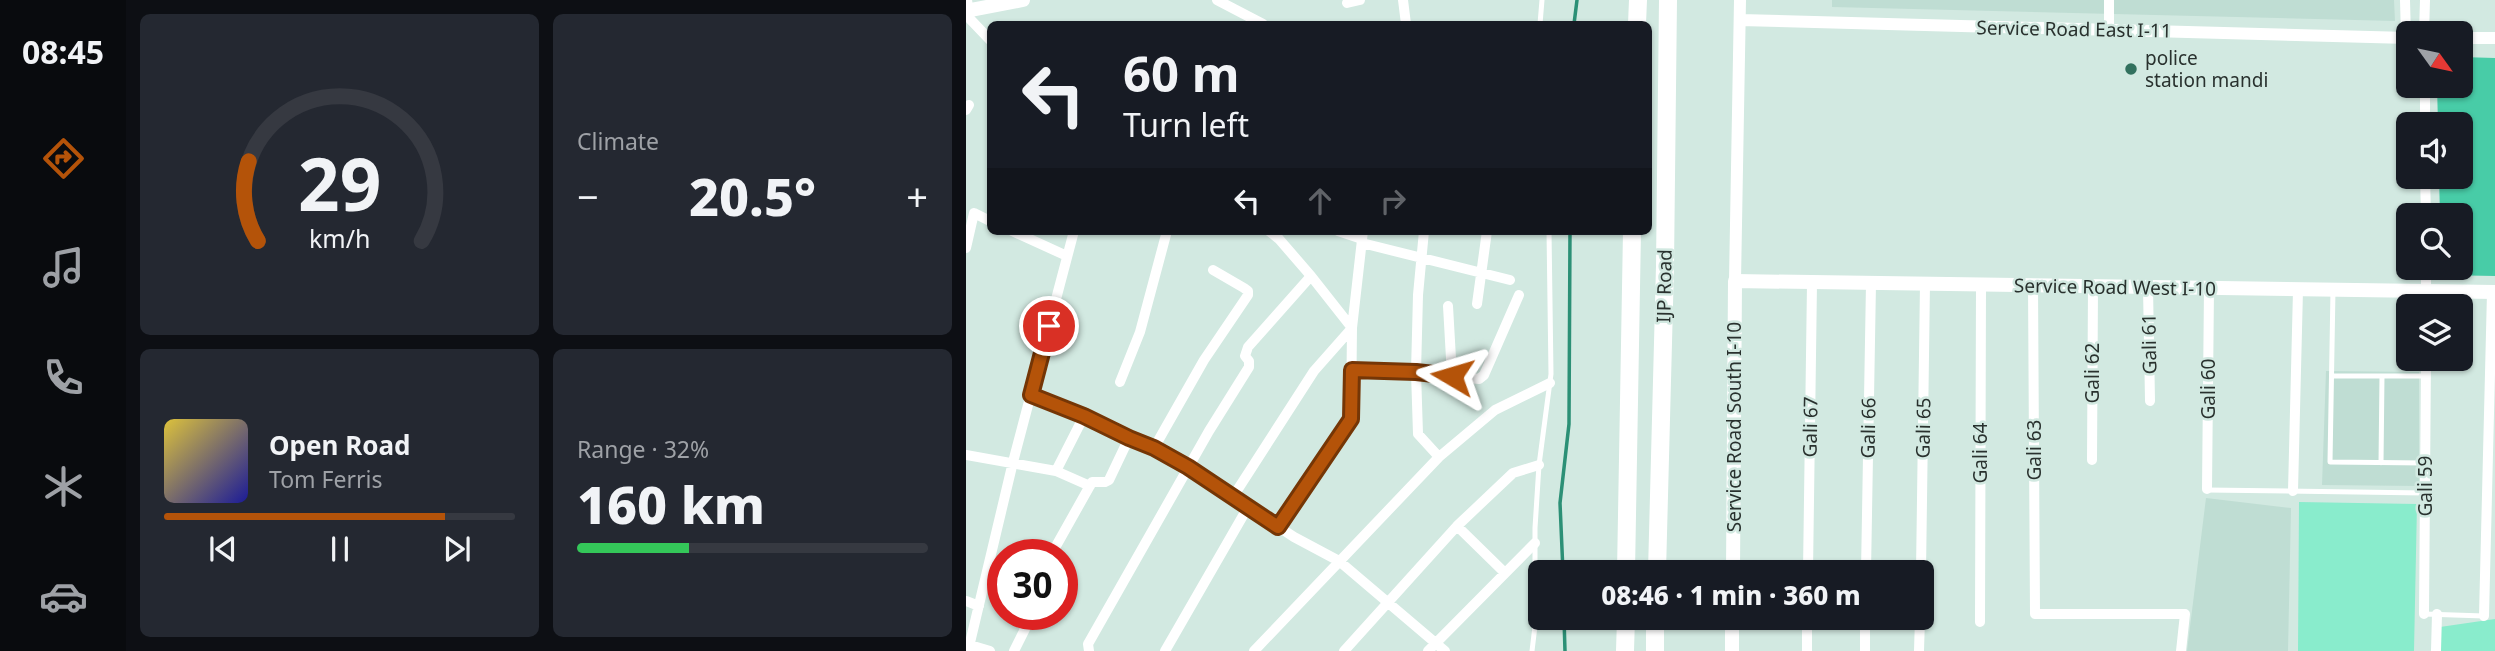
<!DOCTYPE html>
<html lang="en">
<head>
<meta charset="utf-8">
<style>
	:root { --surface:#171b24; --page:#242831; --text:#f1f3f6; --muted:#9ea1a6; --line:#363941; --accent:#b45309 }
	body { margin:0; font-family:"Noto Sans",sans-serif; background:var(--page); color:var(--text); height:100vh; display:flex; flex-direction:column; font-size:26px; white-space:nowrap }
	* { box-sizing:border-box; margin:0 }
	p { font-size:23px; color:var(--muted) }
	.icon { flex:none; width:38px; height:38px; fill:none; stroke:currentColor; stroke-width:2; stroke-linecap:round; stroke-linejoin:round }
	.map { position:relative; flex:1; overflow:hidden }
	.drawer { display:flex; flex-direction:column; gap:14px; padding:14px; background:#0d0f14; width:840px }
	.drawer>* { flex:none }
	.banner { position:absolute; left:21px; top:21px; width:665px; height:214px; border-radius:10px; box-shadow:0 2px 5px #0004; background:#171b24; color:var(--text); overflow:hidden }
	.needle { width:46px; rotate:123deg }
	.tools { position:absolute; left:1430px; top:21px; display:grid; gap:14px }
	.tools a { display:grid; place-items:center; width:77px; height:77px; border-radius:10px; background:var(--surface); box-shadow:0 2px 5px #0004; font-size:35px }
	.speed { position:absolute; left:21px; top:539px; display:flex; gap:14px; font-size:35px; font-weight:700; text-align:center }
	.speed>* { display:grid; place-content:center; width:91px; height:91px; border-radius:50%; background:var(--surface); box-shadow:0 2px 5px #0004; line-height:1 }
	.speed .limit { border:10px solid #d22; background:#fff; color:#111 }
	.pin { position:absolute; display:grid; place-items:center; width:60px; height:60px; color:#fff; margin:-30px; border:4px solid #fff; border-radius:50%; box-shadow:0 2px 7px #0007 }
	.me { position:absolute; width:77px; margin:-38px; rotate:277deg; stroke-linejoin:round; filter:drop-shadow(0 0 5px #0008) }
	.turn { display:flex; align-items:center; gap:24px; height:147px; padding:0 21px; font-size:32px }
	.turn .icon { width:91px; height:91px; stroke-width:2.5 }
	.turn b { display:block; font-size:49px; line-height:60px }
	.lanes { display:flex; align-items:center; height:66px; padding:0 21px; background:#0003; justify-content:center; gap:35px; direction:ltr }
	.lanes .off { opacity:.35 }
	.big { font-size:52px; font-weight:800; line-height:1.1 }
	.drawer .widget { flex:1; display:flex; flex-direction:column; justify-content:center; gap:10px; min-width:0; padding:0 24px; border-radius:10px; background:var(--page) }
	.drawer .dial { align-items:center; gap:0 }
	.dial svg { height:182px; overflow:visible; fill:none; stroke:var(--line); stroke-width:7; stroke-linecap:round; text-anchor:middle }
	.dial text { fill:var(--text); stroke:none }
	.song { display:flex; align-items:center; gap:21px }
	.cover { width:84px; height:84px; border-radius:10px; background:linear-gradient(135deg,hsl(50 70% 55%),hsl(240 70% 35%)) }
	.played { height:7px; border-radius:4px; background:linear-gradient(90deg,var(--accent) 80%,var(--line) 80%) }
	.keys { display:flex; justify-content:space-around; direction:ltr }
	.heat { display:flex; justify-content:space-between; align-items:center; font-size:38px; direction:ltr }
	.charge { height:10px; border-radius:5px; background:linear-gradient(90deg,#34c759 32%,var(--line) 0) }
	.drawer .tiles { flex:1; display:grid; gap:14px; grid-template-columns:repeat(2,1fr) }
	.trip { position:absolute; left:562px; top:560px; width:406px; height:70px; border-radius:10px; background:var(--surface); box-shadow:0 2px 5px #0004; font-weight:800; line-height:70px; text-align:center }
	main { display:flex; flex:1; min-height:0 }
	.tab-bar { display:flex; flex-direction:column; width:126px; justify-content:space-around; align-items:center; background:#090b0e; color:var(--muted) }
	.tab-bar .icon { width:49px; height:49px }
	.tab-bar .current { color:var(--accent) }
	.tab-bar b { font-size:32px; color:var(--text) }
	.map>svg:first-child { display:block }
</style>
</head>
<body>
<main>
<nav class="tab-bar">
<b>08:45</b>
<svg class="icon current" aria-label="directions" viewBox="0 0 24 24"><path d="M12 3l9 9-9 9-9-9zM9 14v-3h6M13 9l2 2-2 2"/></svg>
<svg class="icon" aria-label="music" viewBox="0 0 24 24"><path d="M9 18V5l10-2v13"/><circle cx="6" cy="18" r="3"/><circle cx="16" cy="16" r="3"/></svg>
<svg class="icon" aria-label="phone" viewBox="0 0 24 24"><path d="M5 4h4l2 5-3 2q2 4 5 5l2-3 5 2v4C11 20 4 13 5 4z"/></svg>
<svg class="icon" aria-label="climate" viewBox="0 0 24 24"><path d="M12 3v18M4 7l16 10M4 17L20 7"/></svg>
<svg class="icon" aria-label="car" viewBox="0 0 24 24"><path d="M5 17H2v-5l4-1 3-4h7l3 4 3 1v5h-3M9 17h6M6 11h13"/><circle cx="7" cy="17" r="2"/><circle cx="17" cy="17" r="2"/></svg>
</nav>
<section class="drawer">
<div class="tiles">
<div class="widget dial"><svg viewBox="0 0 100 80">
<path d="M14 69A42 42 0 1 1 86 69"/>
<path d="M14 69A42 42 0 0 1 10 34" stroke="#b45309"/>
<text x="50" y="56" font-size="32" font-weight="700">29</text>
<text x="50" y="72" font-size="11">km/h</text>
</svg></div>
<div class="widget"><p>Climate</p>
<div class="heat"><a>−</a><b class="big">20.5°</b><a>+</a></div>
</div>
<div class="widget">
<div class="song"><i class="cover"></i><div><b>Open Road</b><p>Tom Ferris</p></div></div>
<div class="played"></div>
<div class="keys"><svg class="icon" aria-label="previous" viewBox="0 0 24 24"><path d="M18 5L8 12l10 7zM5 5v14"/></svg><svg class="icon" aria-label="pause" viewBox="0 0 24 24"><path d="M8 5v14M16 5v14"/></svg><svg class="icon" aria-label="next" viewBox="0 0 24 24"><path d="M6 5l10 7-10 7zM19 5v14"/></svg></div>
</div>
<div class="widget"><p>Range · 32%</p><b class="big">160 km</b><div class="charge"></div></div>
</div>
</section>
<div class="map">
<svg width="1529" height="651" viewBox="0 0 1529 651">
	<rect width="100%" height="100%" fill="#d2e9e1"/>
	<path fill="#bfddd3" d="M866,0H1428L1429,21L866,7Z
		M1360,371L1453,372V486L1356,485Z
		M1240,498L1325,508L1322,651H1221Z"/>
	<path fill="#89eccc" d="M1333,502L1451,504L1448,651H1332Z
		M1529,619V651H1474V627Z"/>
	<path fill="#48cca7" d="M1495,57L1529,58V276L1475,275V268H1494V215H1474L1473,177H1494V124H1472L1471,86H1494Z"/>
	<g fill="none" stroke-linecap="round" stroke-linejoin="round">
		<path stroke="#2c9076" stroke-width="3.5" d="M608,24L611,0
			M597,572L594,503L603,424L604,231
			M598,618L599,651"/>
		<path stroke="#fff" stroke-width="5" d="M574,24L576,0
			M1367,290L1364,462L1459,463
			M1366,376H1460
			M1415,463L1416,376
			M1241,490L1459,493
			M1458,614L1518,616
			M566,651L569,626V528L573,465L585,374L583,231"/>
		<path stroke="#fff" stroke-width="10" d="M1,0L4,19L24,40
			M251,0L297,24
			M437,0L440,24
			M1143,0V31
			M1439,0L1440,37
			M381,3L394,0
			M1458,33L1459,0
			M1459,86V124
			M0,110L3,105
			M1459,177L1460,215
			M46,231L101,256
			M303,231L313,239L345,276L386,328L385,419L312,527
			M372,231L396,239
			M458,231L452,295L450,372L452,434L473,457
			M396,243L544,280
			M0,248L8,213L24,221
			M1460,268V306
			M1067,285L1069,614H1219L1215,651
			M1182,287L1184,401
			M511,304L521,231
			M482,306L486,376
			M386,370L450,372L513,379L518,375L553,295
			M154,382L174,332L201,231
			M65,395L118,416L163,438L188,448L222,467L328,537L373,561L479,651
			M118,416L90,471L124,486
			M188,448L238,360L282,295V291L278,288L247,270
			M0,455L90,471
			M1126,460L1127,286
			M272,489L348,371L386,328L397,231
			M1241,489L1243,288
			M1327,491L1332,290
			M491,526L538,572
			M85,555L126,482H139L143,480L163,438
			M842,572L846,283
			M900,572L905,283
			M955,572L959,283
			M0,601L13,606
			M1458,614L1460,359
			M1518,616L1526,292
			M1014,622L1015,285
			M4,645L24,651
			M2,651L47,462L108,231
			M48,651L59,629L58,624L51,619L50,614
			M123,651L122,644L243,431L283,367V361L279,356L282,347L345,276
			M199,651L282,507
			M288,651L473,457L529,410L584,383
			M378,651L491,526L547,473L573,465
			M462,651L569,543
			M841,651V618
			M899,651V618
			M953,651L954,618
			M1470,651L1471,614"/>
		<path stroke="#fff" stroke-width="12" d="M774,20L1442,38
			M1494,38H1529
			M769,281L774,0"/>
		<path stroke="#fff" stroke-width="14" d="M0,11L57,0
			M767,572L769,281L1529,292
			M766,651V618"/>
		<path stroke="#fff" stroke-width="18" d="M671,24L672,0
			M660,572L666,231
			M691,572L699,266L702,0
			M659,651L660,618
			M689,651V618"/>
	</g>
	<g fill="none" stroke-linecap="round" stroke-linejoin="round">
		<g stroke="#753606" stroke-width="18">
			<path id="route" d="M83,326L65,395L118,416L163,438L188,448L222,467L312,527L385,419L386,370L450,372L486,376"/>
		</g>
		<use href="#route" stroke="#b45309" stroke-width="12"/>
	</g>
	<circle fill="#32715e" stroke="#d2e9e1" stroke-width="2.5" cx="1165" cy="69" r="7"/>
	<g text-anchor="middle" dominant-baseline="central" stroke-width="5" stroke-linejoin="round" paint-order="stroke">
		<g font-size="19" fill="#29312e" stroke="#d2e9e1">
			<text transform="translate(1108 29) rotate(1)">Service Road East I-11</text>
			<text transform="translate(698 286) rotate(-89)">IJP Road</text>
			<text transform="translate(1149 287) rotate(1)">Service Road West I-10</text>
			<text transform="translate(1183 344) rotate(-91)">Gali 61</text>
			<text transform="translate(1126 373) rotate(-90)">Gali 62</text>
			<text transform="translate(1242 389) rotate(-90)">Gali 60</text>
			<text transform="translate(768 427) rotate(-90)">Service Road South I-10</text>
			<text transform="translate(844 427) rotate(-89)">Gali 67</text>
			<text transform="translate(902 428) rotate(-89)">Gali 66</text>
			<text transform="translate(957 428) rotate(-89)">Gali 65</text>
			<text transform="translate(1068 450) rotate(-90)">Gali 63</text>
			<text transform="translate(1014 453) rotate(-90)">Gali 64</text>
			<text transform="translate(1459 486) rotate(-90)">Gali 59</text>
		</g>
		<g font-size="19" fill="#29312e" stroke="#d2e9e1" text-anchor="start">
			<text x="1179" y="58">police<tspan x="1179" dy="22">station mandi</tspan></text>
		</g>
	</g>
</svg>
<div class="tools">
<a><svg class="needle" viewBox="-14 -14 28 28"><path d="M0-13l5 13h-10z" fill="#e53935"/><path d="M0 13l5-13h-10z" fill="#9ea1a6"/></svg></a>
<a><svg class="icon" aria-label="sound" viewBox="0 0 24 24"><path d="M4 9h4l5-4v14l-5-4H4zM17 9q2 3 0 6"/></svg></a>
<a><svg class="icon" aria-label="search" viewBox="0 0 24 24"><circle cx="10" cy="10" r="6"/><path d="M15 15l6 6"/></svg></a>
<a><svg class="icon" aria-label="layers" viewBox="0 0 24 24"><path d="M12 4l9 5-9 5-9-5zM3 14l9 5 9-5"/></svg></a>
</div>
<div class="speed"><div class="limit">30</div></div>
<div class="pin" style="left:83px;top:326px;background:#d93025"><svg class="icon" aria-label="arrive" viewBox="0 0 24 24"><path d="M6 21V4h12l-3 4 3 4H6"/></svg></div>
<svg class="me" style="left:486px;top:376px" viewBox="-20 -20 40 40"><path d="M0-17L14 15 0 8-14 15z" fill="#b45309" stroke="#fff" stroke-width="4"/></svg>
<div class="trip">08:46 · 1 min · 360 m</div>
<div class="banner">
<div class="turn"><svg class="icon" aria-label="left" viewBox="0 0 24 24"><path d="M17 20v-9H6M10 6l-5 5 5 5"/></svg><div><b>60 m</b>Turn left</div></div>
<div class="lanes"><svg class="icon" aria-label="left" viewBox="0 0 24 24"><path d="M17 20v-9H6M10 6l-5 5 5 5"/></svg><svg class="icon off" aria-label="ahead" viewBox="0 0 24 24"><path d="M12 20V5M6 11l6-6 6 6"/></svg><svg class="icon off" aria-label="right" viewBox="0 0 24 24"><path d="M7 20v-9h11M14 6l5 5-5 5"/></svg></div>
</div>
</div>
</main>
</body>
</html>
